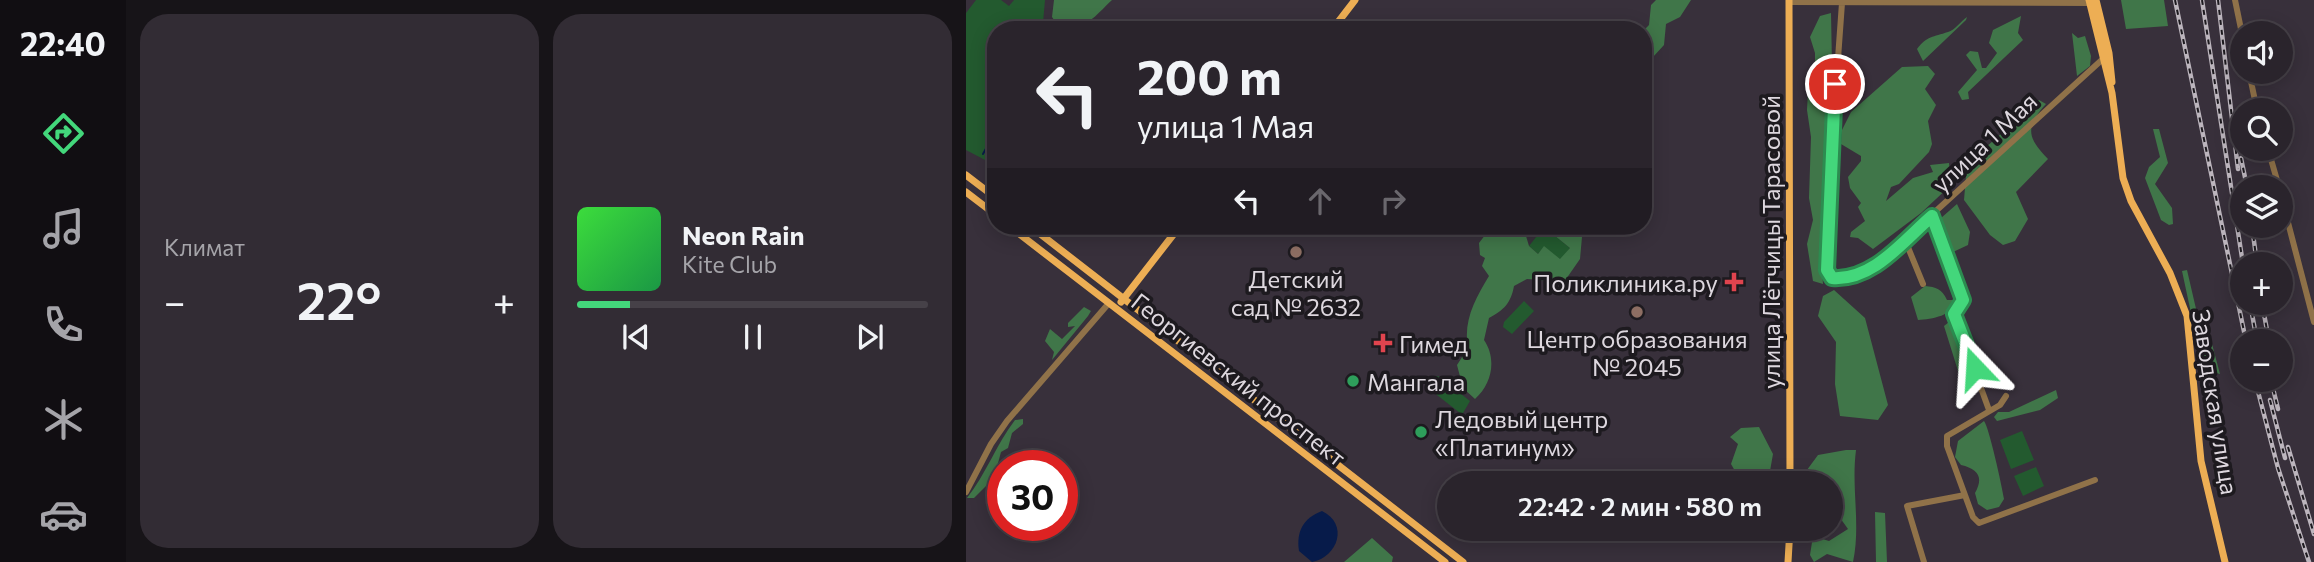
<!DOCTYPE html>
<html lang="ru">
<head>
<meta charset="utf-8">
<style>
	:root { --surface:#2a242c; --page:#322c34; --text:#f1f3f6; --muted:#a5a4a9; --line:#464148; --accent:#43d77b }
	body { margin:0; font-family:Commissioner,sans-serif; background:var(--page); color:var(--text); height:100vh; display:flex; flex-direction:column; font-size:26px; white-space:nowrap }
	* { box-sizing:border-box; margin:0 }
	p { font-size:23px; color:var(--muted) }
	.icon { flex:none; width:38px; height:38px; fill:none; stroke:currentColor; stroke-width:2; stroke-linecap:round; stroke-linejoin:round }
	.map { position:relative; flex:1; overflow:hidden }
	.drawer { display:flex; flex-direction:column; gap:14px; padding:14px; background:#171418; width:840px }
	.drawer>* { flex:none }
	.top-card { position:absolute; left:21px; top:21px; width:665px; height:214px; border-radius:28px; box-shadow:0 4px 18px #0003,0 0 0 2px var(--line); background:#2a242c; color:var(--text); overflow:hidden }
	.tools { position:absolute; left:1264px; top:21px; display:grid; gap:14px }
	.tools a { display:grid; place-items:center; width:63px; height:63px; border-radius:50%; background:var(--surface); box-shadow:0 4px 18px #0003,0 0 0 2px var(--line); font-size:35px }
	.speed { position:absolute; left:21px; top:450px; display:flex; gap:14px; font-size:35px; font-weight:700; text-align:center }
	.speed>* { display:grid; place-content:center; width:91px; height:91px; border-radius:50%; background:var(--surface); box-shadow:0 4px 18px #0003,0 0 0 2px var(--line); line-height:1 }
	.speed .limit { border:10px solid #d22; background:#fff; color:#111 }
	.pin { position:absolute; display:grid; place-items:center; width:60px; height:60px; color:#fff; margin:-30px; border:4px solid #fff; border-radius:50%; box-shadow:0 2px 7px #0007 }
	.me { position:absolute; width:77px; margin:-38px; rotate:340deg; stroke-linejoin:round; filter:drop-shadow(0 0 5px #0008) }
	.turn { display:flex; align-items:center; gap:24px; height:147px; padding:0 35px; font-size:32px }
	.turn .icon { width:91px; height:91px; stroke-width:2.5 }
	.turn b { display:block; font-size:49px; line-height:60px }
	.lanes { display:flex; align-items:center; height:66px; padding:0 35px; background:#0003; justify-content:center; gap:35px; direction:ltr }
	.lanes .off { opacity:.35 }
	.big { font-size:52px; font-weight:600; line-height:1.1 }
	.drawer .tile { flex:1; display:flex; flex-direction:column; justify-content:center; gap:10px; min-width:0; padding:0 24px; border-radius:28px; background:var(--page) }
	.song { display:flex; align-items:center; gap:21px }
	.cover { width:84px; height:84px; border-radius:10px; background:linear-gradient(135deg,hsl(120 70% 55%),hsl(140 70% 35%)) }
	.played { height:7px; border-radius:4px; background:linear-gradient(90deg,var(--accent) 15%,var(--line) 15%) }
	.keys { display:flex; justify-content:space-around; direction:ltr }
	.heat { display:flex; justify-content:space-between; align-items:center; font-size:38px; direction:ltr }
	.drawer .tiles { flex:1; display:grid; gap:14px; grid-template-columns:repeat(2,1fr) }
	.trip { position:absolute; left:471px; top:471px; width:406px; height:70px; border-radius:35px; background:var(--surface); box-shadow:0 4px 18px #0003,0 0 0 2px var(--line); font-weight:600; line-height:70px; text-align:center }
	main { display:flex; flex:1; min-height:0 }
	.tab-bar { display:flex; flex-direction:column; width:126px; justify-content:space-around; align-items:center; background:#110e12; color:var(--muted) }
	.tab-bar .icon { width:49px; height:49px }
	.tab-bar .selected { color:var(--accent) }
	.tab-bar b { font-size:32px; color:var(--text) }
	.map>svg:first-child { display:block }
</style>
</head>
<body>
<main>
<nav class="tab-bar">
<b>22:40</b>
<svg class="icon selected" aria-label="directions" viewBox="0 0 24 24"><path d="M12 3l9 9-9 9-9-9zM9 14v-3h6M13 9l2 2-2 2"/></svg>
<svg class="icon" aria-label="music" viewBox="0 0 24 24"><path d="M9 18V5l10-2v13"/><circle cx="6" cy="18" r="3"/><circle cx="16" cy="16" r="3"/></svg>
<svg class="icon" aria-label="phone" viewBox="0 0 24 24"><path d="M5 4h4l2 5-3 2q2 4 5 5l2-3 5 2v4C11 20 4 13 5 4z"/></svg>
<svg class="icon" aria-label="climate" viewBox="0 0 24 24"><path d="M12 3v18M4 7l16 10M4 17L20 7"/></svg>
<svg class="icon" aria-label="car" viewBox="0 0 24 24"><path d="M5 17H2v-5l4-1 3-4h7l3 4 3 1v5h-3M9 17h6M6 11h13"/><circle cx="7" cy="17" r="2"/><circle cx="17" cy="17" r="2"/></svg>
</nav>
<section class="drawer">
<div class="tiles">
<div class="tile"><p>Климат</p>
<div class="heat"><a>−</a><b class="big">22°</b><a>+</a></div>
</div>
<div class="tile">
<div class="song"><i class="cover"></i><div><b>Neon Rain</b><p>Kite Club</p></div></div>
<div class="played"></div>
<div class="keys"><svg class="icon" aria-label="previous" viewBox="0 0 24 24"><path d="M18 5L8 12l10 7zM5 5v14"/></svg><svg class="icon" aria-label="pause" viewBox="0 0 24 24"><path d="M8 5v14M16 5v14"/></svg><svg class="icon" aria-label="next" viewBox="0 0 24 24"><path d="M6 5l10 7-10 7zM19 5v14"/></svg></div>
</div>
</div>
</section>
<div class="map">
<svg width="1348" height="562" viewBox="0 0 1348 562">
	<rect width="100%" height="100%" fill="#38303b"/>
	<path fill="#235a2f" d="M10,0H35L43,6L48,0H79L77,23L80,30H30V176L21,168V161L0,150V13Z
		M578,227L604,248L595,260L578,247L572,254L563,246Z
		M558,301L568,311L546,334L537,327L538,322Z
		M468,376H472L504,401L497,413H494L462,388Z
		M1056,431L1068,460L1045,469L1034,440Z
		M1070,467L1078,486L1057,496L1048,476Z"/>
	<path fill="#407649" d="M88,0H146C128,17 122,28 95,30L86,17Z
		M690,0H725L714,17L700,24L698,45L687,57L681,50L677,52V31L683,25L685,5Z
		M1155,0H1198L1202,26L1160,29Z
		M865,13L866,65L859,124L854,242L857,284L847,281L841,244L847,220L843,198L845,137L841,110L842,92L849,72V53L844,37L854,16Z
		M1055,16L1052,33L1057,40L1002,92L1003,99L996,100L992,92L1011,70L1000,55L1004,51L1012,52L1016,68H1020L1031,53L1023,43L1027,30Z
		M1001,17L1000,20L957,61L951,49C961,36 967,37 982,32C989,30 995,21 1001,17Z
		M1106,33L1112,38L1119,36L1125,56L1124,66L1111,76Z
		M962,66L969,74L959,89L970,105L962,121L966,144L963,152L933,184L925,187L920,201L947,178L967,172L964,165L983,163L985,185L955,213L907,249L892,238L884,237L885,232L899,221L892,207L895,203L884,188L882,177L895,161V156L875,144L876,130L885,112L936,67Z
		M1073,100L1080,104C1058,128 1062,138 1082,159L1050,192L1062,219L1049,241L1037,245L1024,235L998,200L1001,164Z
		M1187,129H1193L1202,163L1189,184L1206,208L1207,224L1203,225L1195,220L1179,178L1183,167L1194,157Z
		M991,204L1004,232L1002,245L987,252L974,234L975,218Z
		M526,226H557L563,246L572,254L578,246L594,259L604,248L578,227L570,226H617L614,259L598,282L561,279L548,286C545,303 538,310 523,318L518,340C531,359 526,384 509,399L497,388L491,365L502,348C497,321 509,299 523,276L516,266L519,258L514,255L513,243Z
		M1221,270L1234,326L1242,329L1254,374L1237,369L1216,271Z
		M959,286C970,287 976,289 981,300H989C988,316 966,319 952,320L945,297Z
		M868,290L899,318L922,405L912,420L874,416L869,384L870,342L852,316L857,296Z
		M118,307L125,311L122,316L86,360L88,352L79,341L84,329L96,339L109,326L102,327V323Z
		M988,318L1003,336L1004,371L998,375L993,374L978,326Z
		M1090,390L1092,398L1074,410L1031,421L1028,417L1032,412H1043Z
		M57,419V424L46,433L42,448L35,452L28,478L8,498H1C20,474 30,445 49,420Z
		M1018,421C1023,427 1036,486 1038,499L1033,507L1021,510L1012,504L1009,493C1018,477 1012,469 995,465L989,457L992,441Z
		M793,427L807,454L804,471H769L765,464L772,444L764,437L775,428Z
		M880,450H890C885,489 895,524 887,562L861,554L848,562L844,555L847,536L863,541L882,529L872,515L865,518L863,480L838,474L852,455Z
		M909,512L919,513L921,562H910Z
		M406,538L427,557L426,562H378Z"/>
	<path fill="#071b4a" d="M356,511C383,524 372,557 346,562L333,551C330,532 337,518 356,511Z"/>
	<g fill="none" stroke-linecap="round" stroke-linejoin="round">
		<path stroke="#071b4a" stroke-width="2" d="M17,154C29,137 19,122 30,105"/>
		<path stroke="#907249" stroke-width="6" d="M1269,0L1276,34
			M823,2L1125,3
			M876,3L860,225V262L866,278L879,279L904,271L1139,57
			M1283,72L1291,110
			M1302,149L1313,187
			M1314,192L1348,322
			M966,216L997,300L988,314L1023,410
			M939,240L957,284
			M1040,396L1034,405L981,436V446L1007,517L1013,523L1129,480
			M0,492L25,444L41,421L143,303
			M958,562L941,506L999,495"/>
		<path stroke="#edae54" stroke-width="7" d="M823,0L824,483
			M1123,0L1146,93L1157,178L1165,201L1204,273L1221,316L1235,461L1259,562
			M1130,0L1143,53L1146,82
			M366,30L389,0
			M0,175L30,198
			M0,192L30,215
			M43,226L479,562
			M64,226L497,562
			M155,302L214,226
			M822,562L824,528"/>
		<g stroke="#bcb5bd" stroke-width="4.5">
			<path id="rail" d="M1209,0L1280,341
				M1236,0L1277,264
				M1252,0L1272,169
				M1275,158L1281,187
				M1286,226L1291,264
				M1284,303L1291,341
				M1296,303L1303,341
				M1289,380L1312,468L1343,562
				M1305,380L1312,409
				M1304,400L1319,458
				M1322,447L1348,534"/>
		</g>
		<use href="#rail" stroke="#1d1a1f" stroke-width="2" stroke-dasharray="5" stroke-linecap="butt"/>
	</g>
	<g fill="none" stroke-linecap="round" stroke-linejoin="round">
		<g stroke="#2c8c50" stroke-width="18">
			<path id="route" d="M869,84L861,270L866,278C907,281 937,241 966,216L997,300L988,314L1009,368"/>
		</g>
		<use href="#route" stroke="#43d77b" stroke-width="12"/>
	</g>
	<g fill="#8d6e63" stroke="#1d1a1f" stroke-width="2.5">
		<circle cx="330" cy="252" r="7"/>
		<circle cx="671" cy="312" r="7"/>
	</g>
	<g fill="#e0444e" stroke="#1d1a1f" stroke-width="2.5">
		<path d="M764.5 271.5h7v7h7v7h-7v7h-7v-7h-7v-7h7z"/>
		<path d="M413.5 332.5h7v7h7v7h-7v7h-7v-7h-7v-7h7z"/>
	</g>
	<g fill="#2e9e5b" stroke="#1d1a1f" stroke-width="2.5">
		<circle cx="387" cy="381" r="7"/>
		<circle cx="455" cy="432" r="7"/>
	</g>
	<g text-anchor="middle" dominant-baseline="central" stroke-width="7" stroke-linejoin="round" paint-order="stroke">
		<g font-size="24" fill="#ddd7de" stroke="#1d1a1f">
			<text transform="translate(1018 142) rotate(-43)">улица 1 Мая</text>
			<text transform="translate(804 242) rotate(-90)">улица Лётчицы Тарасовой</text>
			<text transform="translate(273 379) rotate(38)">Георгиевский проспект</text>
			<text transform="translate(1250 402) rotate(81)">Заводская улица</text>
		</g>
		<g font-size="24" fill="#ddd7de" stroke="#1d1a1f" text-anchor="start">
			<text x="330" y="278" text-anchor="middle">Детский<tspan x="330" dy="28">сад № 2632</tspan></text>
			<text x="752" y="282" text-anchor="end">Поликлиника.ру</text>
			<text x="671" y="338" text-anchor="middle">Центр образования<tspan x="671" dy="28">№ 2045</tspan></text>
			<text x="433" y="343">Гимед</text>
			<text x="401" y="381">Мангала</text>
			<text x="469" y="418">Ледовый центр<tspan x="469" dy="28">«Платинум»</tspan></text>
		</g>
	</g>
</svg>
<div class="tools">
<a><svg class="icon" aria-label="sound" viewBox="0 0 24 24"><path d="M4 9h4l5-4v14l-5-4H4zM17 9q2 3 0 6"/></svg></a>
<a><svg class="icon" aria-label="search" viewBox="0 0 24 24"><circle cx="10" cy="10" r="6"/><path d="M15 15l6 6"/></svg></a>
<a><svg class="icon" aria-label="layers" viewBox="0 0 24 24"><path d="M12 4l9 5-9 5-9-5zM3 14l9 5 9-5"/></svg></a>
<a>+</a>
<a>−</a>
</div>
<div class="speed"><div class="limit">30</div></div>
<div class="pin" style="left:869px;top:84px;background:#d93025"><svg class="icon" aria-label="arrive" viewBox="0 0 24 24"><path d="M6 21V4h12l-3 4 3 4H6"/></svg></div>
<svg class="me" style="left:1009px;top:368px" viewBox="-20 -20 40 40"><path d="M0-17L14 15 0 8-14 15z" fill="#43d77b" stroke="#fff" stroke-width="4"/></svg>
<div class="trip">22:42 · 2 мин · 580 m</div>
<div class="top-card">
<div class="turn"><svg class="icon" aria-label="left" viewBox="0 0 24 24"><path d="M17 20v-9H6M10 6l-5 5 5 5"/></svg><div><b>200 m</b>улица 1 Мая</div></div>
<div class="lanes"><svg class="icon" aria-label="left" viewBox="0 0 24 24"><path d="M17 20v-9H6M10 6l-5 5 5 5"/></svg><svg class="icon off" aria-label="ahead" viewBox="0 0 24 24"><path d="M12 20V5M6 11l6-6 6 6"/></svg><svg class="icon off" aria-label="right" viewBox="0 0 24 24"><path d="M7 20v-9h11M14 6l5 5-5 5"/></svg></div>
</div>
</div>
</main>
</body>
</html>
